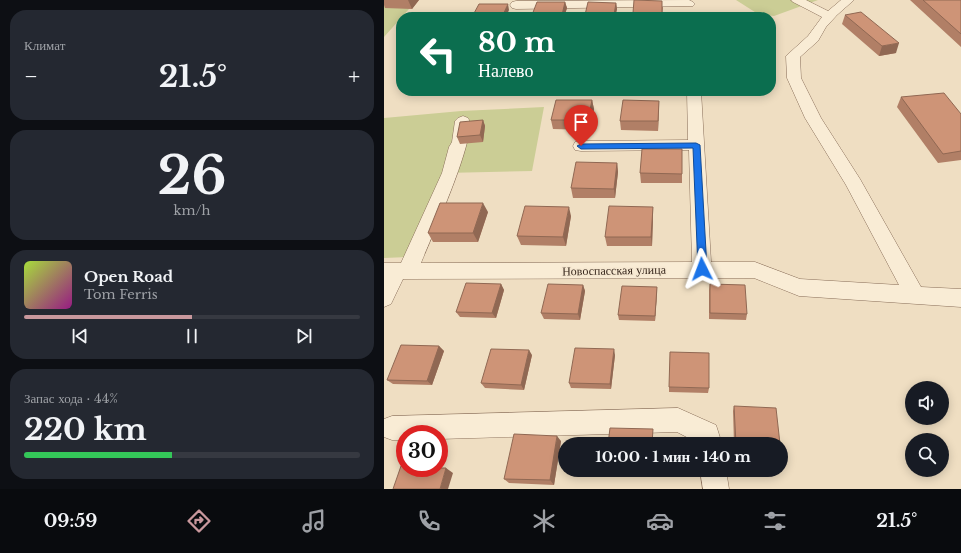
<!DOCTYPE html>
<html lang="ru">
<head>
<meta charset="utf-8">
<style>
	:root { --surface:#171b24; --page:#242831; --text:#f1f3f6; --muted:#9ea1a6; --line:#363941; --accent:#c9989d }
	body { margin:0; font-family:"Libre Baskerville",serif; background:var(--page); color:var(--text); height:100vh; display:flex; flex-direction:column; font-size:15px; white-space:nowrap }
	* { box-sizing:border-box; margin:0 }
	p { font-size:13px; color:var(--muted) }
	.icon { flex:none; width:22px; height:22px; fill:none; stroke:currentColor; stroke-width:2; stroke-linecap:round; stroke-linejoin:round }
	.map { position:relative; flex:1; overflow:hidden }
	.sheet { display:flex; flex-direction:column; gap:10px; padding:10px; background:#0d0f14; width:384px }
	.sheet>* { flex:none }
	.top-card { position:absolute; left:12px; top:12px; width:380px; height:84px; border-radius:16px; box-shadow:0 2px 10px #0003; background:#0b6e4f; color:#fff; overflow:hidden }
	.tools { position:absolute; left:521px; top:381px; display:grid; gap:8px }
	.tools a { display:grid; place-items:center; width:44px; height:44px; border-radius:50%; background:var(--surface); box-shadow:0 2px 10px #0003; font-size:20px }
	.speed { position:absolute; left:12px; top:425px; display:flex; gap:8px; font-size:20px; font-weight:700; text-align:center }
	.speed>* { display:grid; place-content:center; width:52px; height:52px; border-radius:50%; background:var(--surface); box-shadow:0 2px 10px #0003; line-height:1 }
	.speed .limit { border:6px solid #d22; background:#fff; color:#111 }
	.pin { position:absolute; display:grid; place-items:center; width:34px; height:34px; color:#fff; margin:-41px -17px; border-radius:50% 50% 50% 0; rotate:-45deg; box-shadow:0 0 4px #0007 }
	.pin .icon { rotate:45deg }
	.me { position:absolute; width:44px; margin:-22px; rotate:357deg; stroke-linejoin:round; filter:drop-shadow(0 0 3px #0008) }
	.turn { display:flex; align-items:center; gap:14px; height:84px; padding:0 16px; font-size:18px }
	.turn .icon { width:52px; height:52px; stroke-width:2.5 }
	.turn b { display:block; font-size:28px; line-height:34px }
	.big { font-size:30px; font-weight:700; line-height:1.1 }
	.sheet .card { flex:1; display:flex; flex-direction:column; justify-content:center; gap:6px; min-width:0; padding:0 14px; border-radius:16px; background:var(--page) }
	.sheet .dial { align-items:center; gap:0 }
	.dial b { font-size:52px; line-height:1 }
	.song { display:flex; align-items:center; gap:12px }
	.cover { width:48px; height:48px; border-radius:6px; background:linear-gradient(135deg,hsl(80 70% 55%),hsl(310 70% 35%)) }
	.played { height:4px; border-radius:2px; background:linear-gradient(90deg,var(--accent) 50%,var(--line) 50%) }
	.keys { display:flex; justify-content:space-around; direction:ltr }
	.heat { display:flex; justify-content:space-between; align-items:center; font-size:22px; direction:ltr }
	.charge { height:6px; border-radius:3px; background:linear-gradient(90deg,#34c759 44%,var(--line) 0) }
	.trip { position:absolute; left:174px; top:437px; width:230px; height:40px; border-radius:20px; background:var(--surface); box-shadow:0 2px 10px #0003; font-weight:700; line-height:40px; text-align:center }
	.tabs { display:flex; height:64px; justify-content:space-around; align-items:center; background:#090b0e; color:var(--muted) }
	.tabs .icon { width:28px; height:28px }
	.tabs .selected { color:var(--accent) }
	.tabs b { font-size:18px; color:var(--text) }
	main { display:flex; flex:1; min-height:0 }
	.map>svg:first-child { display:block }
</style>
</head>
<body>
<main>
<section class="sheet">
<div class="card"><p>Климат</p>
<div class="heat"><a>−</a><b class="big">21.5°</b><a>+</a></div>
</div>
<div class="card dial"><b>26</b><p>km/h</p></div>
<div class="card">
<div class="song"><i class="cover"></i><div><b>Open Road</b><p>Tom Ferris</p></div></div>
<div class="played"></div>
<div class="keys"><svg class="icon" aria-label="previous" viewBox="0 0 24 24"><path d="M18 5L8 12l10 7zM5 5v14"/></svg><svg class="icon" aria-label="pause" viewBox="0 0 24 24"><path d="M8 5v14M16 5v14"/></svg><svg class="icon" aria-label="next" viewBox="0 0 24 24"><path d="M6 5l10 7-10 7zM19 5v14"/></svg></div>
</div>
<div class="card"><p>Запас хода · 44%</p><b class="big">220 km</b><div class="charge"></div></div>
</section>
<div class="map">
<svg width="577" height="489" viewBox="0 0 577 489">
	<rect width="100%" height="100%" fill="#efdec2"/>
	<path fill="#cbcd95" d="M0,0H33L0,37Z
		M352,0H434L390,16L374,14Z
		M160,107L148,171L61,173L24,257L0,258V118L77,111Z"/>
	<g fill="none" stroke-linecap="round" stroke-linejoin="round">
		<g stroke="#896e59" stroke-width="1">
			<path id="minor" d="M305,0L309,2L311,4L309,6L132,9L128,8L126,5L128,2L132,1Z
				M407,0H422L444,11L457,0H470L453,15L442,27L434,41L416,57L417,78L437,118L476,179L537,287L577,289V307L415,296L370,278L19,279L7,304L0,307V263H17L58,173L65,147L68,142L71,121L74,118L79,116L84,118C95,134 46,240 37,263L308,262L305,150L197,151L191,150L189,146L191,142L197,141L304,140L303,91H317L327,262H371L416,279L515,285L462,185L421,118L403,78L402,56L424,36L438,17L409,2Z
				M294,408L332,425L338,444H312V442L293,432L55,439V434H21V440H8L0,437V419L8,416Z
				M316,470H342L345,489H319Z"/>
		</g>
		<use href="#minor" fill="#f9ecd5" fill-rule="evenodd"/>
	</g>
	<path fill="#b17f66" d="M0,0H35L28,9L1,8L0,5Z
		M526,0H577V47Z
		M181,2L183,8L180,17H149L148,15Z
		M232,3L233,9L231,17H201V15Z
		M279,7L278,17H249V13Z
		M461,15L512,53L495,56L458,24Z
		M517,97L577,114V160L554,163L513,107Z
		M208,100L210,109L206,130L169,129L167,120Z
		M275,101L274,131L237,130L236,121Z
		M99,120L101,126L99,142L76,144L73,137Z
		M298,149V183H257L256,173Z
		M233,163L234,172L231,198H189L187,188Z
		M269,207V216L268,246H223L221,237Z
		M104,212L94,242H49L44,233Z
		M187,216L182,246L137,245L133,236Z
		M117,284L120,290L112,318L76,317L72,312Z
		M326,284L363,314L362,320L325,319V290Z
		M199,285L201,291L196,320L160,319L157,313Z
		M273,287V292L271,321L235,320L234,315Z
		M55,346L60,351L48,385L9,384L3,380Z
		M148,355L140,390L101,388L97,383Z
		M231,355L227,389L187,388L185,383Z
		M285,387L325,388L324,393L285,392Z
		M350,406L396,444H350L349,411Z
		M177,441L170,485L125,483L120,479Z
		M221,470H267V476L222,474Z"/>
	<path fill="#906853" d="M24,0H35L28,9Z
		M181,2L183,8L180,17H178V15Z
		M232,3L233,9L231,17H230Z
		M124,4L125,10L122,17H118Z
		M515,43L512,53L495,56L498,46Z
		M208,100L210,109L206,130L204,120Z
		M275,101V110L274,131V121Z
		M99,120L101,126L99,142L96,135Z
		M233,163L234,172L231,198L230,189Z
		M99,203L104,212L94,242L89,233Z
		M185,207L187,216L182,246L179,237Z
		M269,207V216L268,246L267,237Z
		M117,284L120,290L112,318L108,313Z
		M199,285L201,291L196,320L194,314Z
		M273,287V292L271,321V316Z
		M55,346L60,351L48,385L43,381Z
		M230,349L231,355L227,389L226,384Z
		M145,350L148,355L140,390L137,385Z
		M173,436L177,441L170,485L166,480Z
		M62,468L69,473L64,489H56Z"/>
	<path fill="#ce9477" stroke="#906853" d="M250,0L278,1V13H249Z
		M539,0H577V34Z
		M153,2H181L178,15H148Z
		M204,2L232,3L230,15H201Z
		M95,4H124L118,17H88Z
		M477,12L515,43L498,46L461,15Z
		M560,93L577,114V151L559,154L517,97Z
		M172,100H208L204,120H167Z
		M239,100L275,101L274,121H236Z
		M99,120L96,135L73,137L76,122Z
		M258,149H298V174L256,173Z
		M192,162L233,163L230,189L187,188Z
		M56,203H99L89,233H44Z
		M141,206L185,207L179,237L133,236Z
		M225,206L269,207L267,237H221Z
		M82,283L117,284L108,313L72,312Z
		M164,284L199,285L194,314L157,313Z
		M326,284L361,285L363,314L326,313Z
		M238,286L273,287L271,316L234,315Z
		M17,345L55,346L43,381L3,380Z
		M191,348L230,349L226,384L185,383Z
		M107,349L145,350L137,385L97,383Z
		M286,352L325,353V388L285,387Z
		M350,406L392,408L396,444H352Z
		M226,428L269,429L268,444H224Z
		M130,434L173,436L166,480L120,479Z
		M17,466H21V468H62L56,489H9Z
		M221,470H266V472Z"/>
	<path fill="#1a73e8" stroke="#114b97" d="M312,143L316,145L323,269L322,271H315L314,269L309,148L197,149L193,146L197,144Z"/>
	<g text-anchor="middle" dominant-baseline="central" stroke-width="3.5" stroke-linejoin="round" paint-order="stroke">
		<g font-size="12" fill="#38281d" stroke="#f6e8d1">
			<text transform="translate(230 270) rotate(-1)">Новоспасская улица</text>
		</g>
	</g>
</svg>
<div class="tools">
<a><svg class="icon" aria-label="sound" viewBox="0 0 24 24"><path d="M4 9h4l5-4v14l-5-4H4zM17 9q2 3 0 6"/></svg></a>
<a><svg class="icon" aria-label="search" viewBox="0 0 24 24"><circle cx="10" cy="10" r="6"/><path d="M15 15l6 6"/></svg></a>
</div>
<div class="speed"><div class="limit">30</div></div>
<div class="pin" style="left:197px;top:146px;background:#d93025"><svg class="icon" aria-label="arrive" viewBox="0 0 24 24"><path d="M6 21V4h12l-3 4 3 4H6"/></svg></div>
<svg class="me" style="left:318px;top:269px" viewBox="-20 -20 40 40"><path d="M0-17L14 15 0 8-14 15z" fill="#1a73e8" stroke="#fff" stroke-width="4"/></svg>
<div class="trip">10:00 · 1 мин · 140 m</div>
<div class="top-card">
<div class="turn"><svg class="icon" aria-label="left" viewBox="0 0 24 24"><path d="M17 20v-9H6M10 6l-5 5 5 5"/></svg><div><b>80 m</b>Налево</div></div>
</div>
</div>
</main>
<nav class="tabs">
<b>09:59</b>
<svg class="icon selected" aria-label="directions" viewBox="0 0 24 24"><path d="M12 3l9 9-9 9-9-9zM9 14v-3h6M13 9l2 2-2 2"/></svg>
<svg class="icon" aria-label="music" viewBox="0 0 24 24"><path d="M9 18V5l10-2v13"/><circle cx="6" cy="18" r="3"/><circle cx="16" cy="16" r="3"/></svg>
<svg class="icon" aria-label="phone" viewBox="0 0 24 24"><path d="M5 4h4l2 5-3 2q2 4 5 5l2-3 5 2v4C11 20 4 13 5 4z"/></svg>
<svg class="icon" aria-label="climate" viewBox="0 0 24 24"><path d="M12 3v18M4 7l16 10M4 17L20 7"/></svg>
<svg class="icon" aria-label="car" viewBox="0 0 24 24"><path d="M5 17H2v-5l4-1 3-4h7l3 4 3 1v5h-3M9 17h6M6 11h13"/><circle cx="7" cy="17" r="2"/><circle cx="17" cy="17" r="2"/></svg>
<svg class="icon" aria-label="filters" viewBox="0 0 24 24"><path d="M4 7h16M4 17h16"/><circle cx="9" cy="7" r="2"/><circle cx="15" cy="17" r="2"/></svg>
<b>21.5°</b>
</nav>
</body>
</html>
